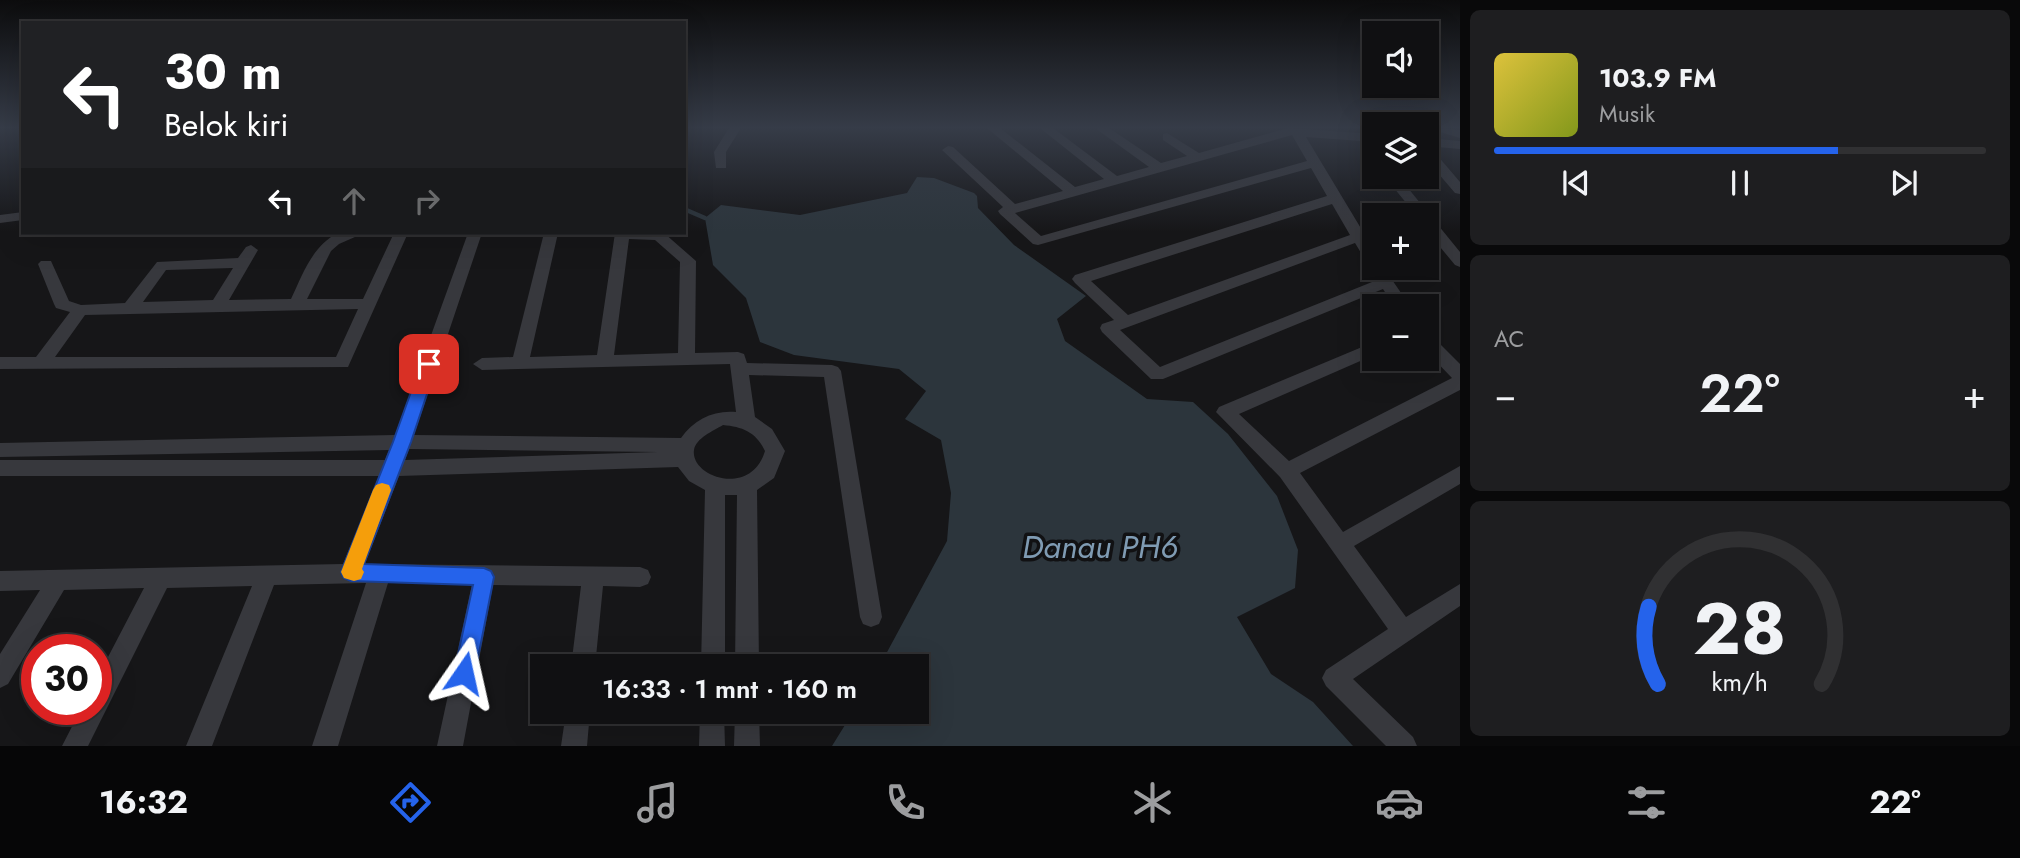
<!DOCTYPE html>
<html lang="id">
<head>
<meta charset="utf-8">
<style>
	:root { --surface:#101012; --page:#1e1e20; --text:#f1f3f6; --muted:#9c9d9f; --line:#303032; --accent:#2563eb }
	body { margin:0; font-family:Jost,sans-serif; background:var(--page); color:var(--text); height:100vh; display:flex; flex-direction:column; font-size:26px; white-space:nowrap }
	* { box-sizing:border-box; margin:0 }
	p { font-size:23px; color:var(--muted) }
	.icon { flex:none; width:38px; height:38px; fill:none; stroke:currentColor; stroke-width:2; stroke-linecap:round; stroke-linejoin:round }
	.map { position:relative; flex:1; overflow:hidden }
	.sheet { display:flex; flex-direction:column; gap:10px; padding:10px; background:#09090a; width:560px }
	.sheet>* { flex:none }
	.hud { position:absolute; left:21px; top:21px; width:665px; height:214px; border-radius:0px; box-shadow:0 7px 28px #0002,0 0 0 2px var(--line); background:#202124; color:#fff; overflow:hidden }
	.controls { position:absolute; left:1362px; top:21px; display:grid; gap:14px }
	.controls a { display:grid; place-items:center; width:77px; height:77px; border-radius:0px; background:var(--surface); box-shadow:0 7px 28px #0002,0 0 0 2px var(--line); font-size:35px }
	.speed { position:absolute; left:21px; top:634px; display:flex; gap:14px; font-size:35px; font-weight:700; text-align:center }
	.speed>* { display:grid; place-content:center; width:91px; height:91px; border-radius:50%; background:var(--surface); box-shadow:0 7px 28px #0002,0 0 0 2px var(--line); line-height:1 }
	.speed .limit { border:10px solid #d22; background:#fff; color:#111 }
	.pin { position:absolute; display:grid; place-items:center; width:60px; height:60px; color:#fff; margin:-30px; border-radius:14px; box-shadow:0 4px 10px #0006 }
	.me { position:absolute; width:77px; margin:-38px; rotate:11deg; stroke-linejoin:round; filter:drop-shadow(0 0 5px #0008) }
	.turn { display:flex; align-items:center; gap:24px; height:147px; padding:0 28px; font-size:32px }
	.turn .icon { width:91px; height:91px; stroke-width:2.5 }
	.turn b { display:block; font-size:49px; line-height:60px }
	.lanes { display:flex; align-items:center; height:66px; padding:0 28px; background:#0003; justify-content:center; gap:35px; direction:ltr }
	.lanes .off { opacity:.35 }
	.big { font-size:52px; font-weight:600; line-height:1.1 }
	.sheet .tile { flex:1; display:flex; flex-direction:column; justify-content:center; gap:10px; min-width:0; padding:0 24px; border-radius:10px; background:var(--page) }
	.sheet .dial { align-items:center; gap:0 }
	.dial svg { height:182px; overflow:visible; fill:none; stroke:var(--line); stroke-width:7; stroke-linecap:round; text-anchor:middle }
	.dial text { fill:var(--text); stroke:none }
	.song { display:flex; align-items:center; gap:21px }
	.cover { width:84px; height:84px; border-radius:10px; background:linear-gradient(135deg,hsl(50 70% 55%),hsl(70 70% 35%)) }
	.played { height:7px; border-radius:4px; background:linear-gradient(90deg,var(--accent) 70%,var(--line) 70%) }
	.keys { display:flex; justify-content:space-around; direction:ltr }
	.heat { display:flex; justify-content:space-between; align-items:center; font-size:38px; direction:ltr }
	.trip { position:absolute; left:530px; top:654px; width:399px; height:70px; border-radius:0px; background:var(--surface); box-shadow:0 7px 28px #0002,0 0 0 2px var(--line); font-weight:600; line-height:70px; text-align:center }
	.menu { display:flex; height:112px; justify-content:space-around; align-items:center; background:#060607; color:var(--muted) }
	.menu .icon { width:49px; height:49px }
	.menu .on { color:var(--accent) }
	.menu b { font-size:32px; color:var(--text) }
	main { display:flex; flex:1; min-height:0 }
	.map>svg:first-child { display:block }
</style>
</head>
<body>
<main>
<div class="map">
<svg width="1460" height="746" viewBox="0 0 1460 746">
	<rect width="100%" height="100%" fill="#161618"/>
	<path fill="#2c353c" d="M917,177L934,178L974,193L977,196L978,208L1014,245L1086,296L1057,319L1065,341L1147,399L1193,402L1228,434L1277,496L1298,550L1295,588L1237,617L1271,674L1313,702L1353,746H832L853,712H917V667H879L947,541L951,493L941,440L905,419L926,391L899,369L794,355L760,342L746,298L713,265L705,218L721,205L800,215L907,193Z"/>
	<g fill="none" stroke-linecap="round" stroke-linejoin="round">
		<path stroke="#2c353c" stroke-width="4.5" d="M684,209L705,218"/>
		<path fill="#37383d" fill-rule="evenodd" d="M729,128H741L726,152V168H716L714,152Z
			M987,128H1000L1075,187L1104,179L1040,128H1053L1117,176L1149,167L1095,128H1109L1161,163L1187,156L1163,140V134L1167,133L1199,153L1288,128L1374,134V142L1306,137L1374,250V268L1369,266L1355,243L1120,330L1160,367L1377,280L1373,274L1381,269L1386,271L1410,306H1394L1383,289L1163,379H1151L1102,332L1100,328L1102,324L1114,320L1075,283L1072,279L1075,275L1327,196L1311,168L1038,245L1033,244L1000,214L998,211L1003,207L942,150L948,146L953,147L1015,204L1063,191ZM1292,135L1307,161L1041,236L1015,213ZM1332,204L1350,235L1128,315L1091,281Z
			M1435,128L1460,130V138L1437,131Z
			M1426,138L1460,141V149L1426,146Z
			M1426,147L1431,148L1460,182V194L1455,193L1426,159Z
			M1385,177H1399L1460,252V267L1455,265L1426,230V215H1416Z
			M23,212V220L0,223V215Z
			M338,233H364L339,244L331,251L307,299H363L394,233H408L348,367L0,369V357H36L70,312L56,308L54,304L38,264L41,261H51L69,301L81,305L125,303L157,262L238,258L246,247L251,245L258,250L229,300L291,299C303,274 312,246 338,233ZM233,268L213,300L143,302L166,270ZM358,309L336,357H55L85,315Z
			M468,233H482L414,435L681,438C694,419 714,410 736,412L730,364L482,370L473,364L482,358L513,357L544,233H558L530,357L597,355L615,233H664L696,261L695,353L738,352L744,354L747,363L832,365L838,367L841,371L882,617L879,624L871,627L863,624L860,617L824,377L749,375L755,417L772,429L785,451L774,478L757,490L759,667H735L737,495H725V667H701L705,490L689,481L678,467L399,476L365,564L640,567L648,570L651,577L648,584L640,587L603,586L595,667H571L581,586L493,585L463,746H437L472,584L388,583L338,746H312L366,583L274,585L212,746H186L252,586L167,588L88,746H62L81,709H96V680L144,588L64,590L8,684L0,688V654L40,590L0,591V571L343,564L379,476H0V460H385L389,450L0,457V443L395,435ZM629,239L655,240L680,262L678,353L614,355ZM723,425C743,427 756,432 765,451C751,498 690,477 694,450C696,438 713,431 723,425ZM409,449L658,452L405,460Z
			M1426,334L1432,336L1460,364V390L1300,473L1343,532L1460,466V484L1354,546L1406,617L1460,584V606L1353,679L1413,737L1417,746H1386L1326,686L1322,678L1326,670L1388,629L1280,477L1216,412L1219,407L1374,342V355L1239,414L1289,461L1452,378L1426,351Z
			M566,712H590L587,746H561Z
			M700,712H724L725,746H699Z
			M735,712H759L760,746H734Z"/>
	</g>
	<linearGradient id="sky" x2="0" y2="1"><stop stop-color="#0c0c0d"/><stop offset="0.55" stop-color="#363c48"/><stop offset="1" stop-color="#363c48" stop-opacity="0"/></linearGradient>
	<rect width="1460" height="232" fill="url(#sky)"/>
	<path fill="#2563eb" stroke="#184099" stroke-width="2" d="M429,358L437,364L411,442L364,564L484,568L491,571L494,577L475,673L472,681L464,684L457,681L454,673L473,585L351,581L344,578L341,572L393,442L421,364Z"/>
	<path fill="#f59e0b" d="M382,483L389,485L391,490L362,569L364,572L361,579L354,581L344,578L341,572L373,490L376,485Z"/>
	<g text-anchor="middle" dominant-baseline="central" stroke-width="7" stroke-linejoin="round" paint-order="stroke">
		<g font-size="32" font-style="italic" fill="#7f9bb3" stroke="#111113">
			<text x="1100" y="547">Danau PH6</text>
		</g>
	</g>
</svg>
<div class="controls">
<a><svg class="icon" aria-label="sound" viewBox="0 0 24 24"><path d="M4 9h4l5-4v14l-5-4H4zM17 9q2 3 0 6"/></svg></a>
<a><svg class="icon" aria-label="layers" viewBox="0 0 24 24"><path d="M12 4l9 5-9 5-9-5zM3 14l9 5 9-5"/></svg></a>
<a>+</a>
<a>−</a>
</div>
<div class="speed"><div class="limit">30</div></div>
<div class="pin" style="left:429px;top:364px;background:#d93025"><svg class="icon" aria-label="arrive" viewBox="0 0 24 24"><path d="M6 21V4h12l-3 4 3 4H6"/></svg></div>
<svg class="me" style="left:464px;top:673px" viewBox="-20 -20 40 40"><path d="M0-17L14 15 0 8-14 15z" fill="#2563eb" stroke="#fff" stroke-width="4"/></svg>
<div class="trip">16:33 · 1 mnt · 160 m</div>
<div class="hud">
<div class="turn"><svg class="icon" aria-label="left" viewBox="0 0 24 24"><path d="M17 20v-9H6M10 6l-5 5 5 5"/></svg><div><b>30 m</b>Belok kiri</div></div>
<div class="lanes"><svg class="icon" aria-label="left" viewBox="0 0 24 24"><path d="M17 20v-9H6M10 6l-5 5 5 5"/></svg><svg class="icon off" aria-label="ahead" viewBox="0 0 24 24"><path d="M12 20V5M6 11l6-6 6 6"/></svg><svg class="icon off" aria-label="right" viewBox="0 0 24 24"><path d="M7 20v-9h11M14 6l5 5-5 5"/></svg></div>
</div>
</div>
<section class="sheet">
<div class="tile">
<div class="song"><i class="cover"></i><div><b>103.9 FM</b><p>Musik</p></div></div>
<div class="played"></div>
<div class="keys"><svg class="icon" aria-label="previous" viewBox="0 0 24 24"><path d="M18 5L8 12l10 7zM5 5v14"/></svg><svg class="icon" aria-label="pause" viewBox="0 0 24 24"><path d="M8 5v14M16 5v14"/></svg><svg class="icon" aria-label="next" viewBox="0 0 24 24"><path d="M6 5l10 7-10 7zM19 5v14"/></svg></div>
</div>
<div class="tile"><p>AC</p>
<div class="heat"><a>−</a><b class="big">22°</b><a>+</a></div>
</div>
<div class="tile dial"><svg viewBox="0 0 100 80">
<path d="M14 69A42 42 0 1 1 86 69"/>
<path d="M14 69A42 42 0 0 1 10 35" stroke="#2563eb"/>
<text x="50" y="56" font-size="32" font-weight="700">28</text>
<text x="50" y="72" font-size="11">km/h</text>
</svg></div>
</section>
</main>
<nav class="menu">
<b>16:32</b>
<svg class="icon on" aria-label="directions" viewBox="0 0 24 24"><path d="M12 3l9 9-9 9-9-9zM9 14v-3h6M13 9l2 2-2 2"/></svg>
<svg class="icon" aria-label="music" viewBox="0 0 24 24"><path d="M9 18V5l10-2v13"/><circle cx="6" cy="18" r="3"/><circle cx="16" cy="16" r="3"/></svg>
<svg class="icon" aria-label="phone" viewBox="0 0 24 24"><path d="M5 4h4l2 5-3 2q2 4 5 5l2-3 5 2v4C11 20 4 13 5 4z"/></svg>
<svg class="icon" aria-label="climate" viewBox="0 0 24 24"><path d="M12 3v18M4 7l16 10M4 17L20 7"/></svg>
<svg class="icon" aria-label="car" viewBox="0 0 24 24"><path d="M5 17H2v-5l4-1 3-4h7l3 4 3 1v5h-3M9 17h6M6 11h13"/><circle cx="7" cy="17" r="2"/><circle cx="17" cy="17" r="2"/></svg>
<svg class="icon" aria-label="filters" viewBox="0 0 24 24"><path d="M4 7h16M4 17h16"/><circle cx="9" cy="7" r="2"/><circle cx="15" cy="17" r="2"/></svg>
<b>22°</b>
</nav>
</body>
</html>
